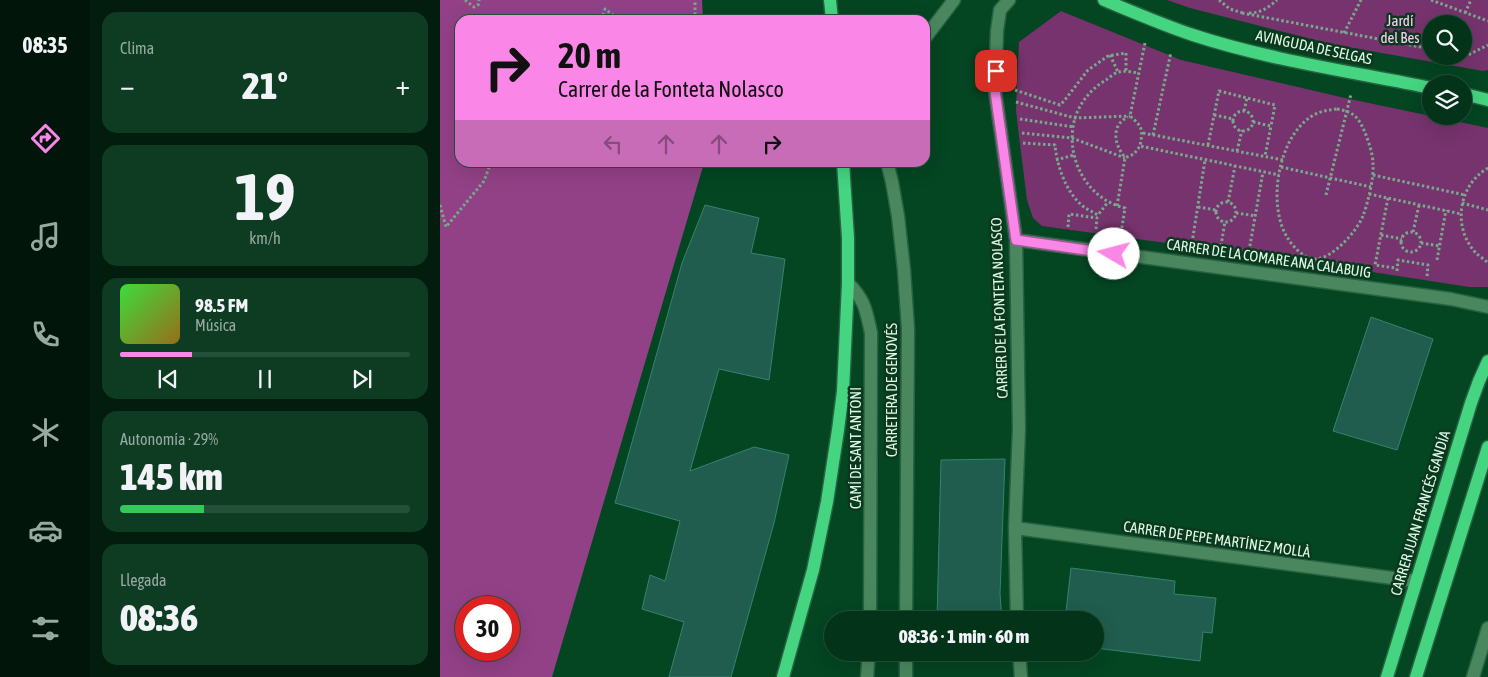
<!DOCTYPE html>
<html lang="es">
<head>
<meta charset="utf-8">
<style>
	:root { --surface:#03341a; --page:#0d3c23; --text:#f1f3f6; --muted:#97aaa2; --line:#244f39; --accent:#fa87e7 }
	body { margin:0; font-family:"Asap Condensed",sans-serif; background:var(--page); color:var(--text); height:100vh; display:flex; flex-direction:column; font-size:19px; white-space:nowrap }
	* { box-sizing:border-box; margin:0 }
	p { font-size:16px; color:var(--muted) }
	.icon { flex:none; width:28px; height:28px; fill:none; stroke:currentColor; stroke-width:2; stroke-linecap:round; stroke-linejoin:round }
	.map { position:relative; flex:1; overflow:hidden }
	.side { display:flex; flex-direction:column; gap:12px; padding:12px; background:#021d0e; width:350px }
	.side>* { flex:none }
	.banner { position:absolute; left:15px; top:15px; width:475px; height:152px; border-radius:15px; box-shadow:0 5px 20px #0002,0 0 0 1px var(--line); background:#fa87e7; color:#111; overflow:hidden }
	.controls { position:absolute; left:982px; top:15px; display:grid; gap:10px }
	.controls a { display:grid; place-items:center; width:50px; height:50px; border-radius:50%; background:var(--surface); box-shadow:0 5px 20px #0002,0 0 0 1px var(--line); font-size:25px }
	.speed { position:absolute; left:15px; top:596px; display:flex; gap:10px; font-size:25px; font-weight:700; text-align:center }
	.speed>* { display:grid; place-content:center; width:65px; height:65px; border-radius:50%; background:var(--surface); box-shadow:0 5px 20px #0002,0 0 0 1px var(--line); line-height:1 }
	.speed .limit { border:8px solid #d22; background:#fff; color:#111 }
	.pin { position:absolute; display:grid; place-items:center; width:42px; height:42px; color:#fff; margin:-21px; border-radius:10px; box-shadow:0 2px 8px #0006 }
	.me { position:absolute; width:55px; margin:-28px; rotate:278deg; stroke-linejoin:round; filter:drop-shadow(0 0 4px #0008) }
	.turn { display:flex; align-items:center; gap:18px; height:105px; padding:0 20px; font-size:22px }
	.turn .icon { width:65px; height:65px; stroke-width:2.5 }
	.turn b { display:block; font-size:35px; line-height:42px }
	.lanes { display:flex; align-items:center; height:48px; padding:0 20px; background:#0003; justify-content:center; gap:25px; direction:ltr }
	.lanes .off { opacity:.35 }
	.big { font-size:38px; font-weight:800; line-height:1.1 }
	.side .widget { flex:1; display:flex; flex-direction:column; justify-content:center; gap:8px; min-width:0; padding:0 18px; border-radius:15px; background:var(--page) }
	.side .dial { align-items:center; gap:0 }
	.dial b { font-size:65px; line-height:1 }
	.song { display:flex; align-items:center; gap:15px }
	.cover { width:60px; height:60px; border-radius:8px; background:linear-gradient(135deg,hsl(120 70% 55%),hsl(40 70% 35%)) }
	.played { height:5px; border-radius:2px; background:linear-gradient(90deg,var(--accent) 25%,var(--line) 25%) }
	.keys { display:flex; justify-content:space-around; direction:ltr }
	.heat { display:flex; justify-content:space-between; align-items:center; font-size:28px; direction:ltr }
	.charge { height:8px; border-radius:4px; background:linear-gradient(90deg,#34c759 29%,var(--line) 0) }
	.trip { position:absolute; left:384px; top:611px; width:280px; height:50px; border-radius:25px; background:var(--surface); box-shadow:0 5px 20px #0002,0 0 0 1px var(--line); font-weight:800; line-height:50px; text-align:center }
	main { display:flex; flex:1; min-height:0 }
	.tab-bar { display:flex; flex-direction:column; width:90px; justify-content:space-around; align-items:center; background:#01150a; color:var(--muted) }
	.tab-bar .icon { width:35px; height:35px }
	.tab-bar .on { color:var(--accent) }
	.tab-bar b { font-size:22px; color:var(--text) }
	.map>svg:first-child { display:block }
</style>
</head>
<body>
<main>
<nav class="tab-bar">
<b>08:35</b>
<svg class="icon on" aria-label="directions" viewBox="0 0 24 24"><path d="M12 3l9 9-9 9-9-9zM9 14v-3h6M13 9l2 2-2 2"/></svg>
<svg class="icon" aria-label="music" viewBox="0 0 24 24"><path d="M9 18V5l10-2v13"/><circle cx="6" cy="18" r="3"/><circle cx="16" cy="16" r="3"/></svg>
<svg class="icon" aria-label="phone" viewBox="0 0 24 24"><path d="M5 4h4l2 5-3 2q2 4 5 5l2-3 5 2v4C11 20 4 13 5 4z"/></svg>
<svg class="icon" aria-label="climate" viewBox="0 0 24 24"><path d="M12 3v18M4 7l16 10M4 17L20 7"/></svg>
<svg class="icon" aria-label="car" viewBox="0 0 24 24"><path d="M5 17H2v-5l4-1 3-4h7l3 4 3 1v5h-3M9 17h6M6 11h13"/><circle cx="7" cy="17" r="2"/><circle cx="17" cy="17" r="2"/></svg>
<svg class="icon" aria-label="filters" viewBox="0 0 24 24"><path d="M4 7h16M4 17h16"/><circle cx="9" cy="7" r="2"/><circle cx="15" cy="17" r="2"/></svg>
</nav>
<section class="side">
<div class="widget"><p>Clima</p>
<div class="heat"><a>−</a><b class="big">21°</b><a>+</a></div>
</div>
<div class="widget dial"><b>19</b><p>km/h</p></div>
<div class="widget">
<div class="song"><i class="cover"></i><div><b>98.5 FM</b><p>Música</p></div></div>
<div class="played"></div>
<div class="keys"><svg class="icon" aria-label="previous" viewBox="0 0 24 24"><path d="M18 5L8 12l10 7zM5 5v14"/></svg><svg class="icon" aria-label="pause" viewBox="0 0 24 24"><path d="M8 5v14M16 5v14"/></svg><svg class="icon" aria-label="next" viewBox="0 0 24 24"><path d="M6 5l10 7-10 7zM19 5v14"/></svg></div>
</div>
<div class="widget"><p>Autonomía · 29%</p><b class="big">145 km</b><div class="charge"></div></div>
<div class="widget"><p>Llegada</p><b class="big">08:36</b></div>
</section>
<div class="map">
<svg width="1048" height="677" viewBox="0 0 1048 677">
	<rect width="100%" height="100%" fill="#044522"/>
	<path fill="#76336d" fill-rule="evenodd" d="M727,0H1048V70L1043,71L891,44L750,8ZM991,24H1024V56H991Z
		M621,11L741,60L905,98L1048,128V287H1029L887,265L602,226L593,218L587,200L578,128L576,110L579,42Z"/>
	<path fill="#924186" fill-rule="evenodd" d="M0,0H262L263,20H20V162L264,163L112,677H0ZM26,608H69V650H26Z"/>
	<path fill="#205d4e" stroke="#348470" d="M265,205L319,218L311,253L345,259L329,380L279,369L250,471L314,447L349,455L334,523L291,677H229L244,622L202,609L210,575L225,581L240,521L175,503L242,263Z
		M931,317L993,339L957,450L893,431Z
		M565,459L560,594L562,620H497L501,460Z
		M631,568L735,581L734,594L776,598L772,633L763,632L760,661L655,648V620H625Z"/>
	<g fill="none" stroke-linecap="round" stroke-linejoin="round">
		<g stroke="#276241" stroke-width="15">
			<path id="minor" d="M569,0L560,10L557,31L555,91L576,240L579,429L575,528L577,620
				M485,38L514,0
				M447,162L452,182L458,216L464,270L468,329L466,620
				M576,240L1011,299L1048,307
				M408,283C425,300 426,310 431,333L430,620
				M575,528L975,581
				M466,652V677
				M579,652L581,677
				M427,677L429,652
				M1033,677L1048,628"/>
		</g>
		<g stroke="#276241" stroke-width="15">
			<path id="major" d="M390,0L392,20
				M664,0C693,12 723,25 753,35C829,60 913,72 991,88
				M1024,94L1048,100
				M343,677L373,570L387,502L398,430L403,391L408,283V238L403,162
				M947,677L1031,403L1039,381L1048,361
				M976,677L1048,447"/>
		</g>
		<path stroke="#7aa88c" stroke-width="3" stroke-dasharray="2.5 2.5" stroke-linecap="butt" d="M25,0L34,7L38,5L39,2V0
			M779,0L790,9L803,13
			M991,0L1048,21
			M802,13L991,49
			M809,13C821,13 829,7 837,0
			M1025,13L1031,0
			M161,20L165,9L180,20
			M255,20V0
			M904,33L921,0
			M705,43L690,116C703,127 703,130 700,146L839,175
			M1024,54L1028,55L1048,45
			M670,55L678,72
			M575,90L620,105L624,101L648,70L668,56L686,53V72
			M576,102L635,118L690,116
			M897,109C915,112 919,118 926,135C929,143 933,155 933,164C934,179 928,202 923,216C917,231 893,258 876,259C864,259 853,247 847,237C827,204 838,137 872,116C880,111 888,110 897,109Z
			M804,111L807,98
			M793 121a10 10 0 1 1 20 0a10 10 0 1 1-20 0Z
			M774,115L793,119
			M580,119L634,127
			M813,122L831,126L825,156
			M582,133L632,138L685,158
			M703,133L843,160
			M713,135L731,52
			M583,143L615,145C617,166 626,193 644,207C648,210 653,212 658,215L668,202
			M768,145L779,91L835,105L831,126
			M797,151L802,130
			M684,156C674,144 671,125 688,117
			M616,160L634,155
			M841,167L931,187
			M1048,168C1018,185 1012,228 1036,253C1039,256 1044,259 1048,263
			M933,175L1025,195
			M929,194L1021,214
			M886,195L911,94
			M948,198L935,265L955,268
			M788,202L795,166
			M776 212a10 10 0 1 1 20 0a10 10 0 1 1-20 0Z
			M1022,203L1048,210
			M0,205L6,227L44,181L51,162
			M677,206L685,158L694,154L700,146
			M758,207L776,210
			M796,213L816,216
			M628,227L629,214L657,218L656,230
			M973,232L979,205
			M961 242a10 10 0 1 1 20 0a10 10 0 1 1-20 0Z
			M681,233L685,208C646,199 624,156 635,118C640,102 652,88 666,80C670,77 674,73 679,72C684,70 692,72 698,73
			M941,235L962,239
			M752,243L765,160
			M981,243L1000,246
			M781,246L785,221
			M809,251L823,172
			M997,260L1006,210
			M957,271L958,260L988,265L987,277"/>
		<use href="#minor" stroke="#4a875e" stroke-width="12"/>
		<use href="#major" stroke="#45d47f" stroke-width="12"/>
	</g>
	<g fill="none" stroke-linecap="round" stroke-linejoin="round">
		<g stroke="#a25896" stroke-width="12">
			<path id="route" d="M556,71L555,91L576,240L674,254"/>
		</g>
		<use href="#route" stroke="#fa87e7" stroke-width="9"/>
	</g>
	<g text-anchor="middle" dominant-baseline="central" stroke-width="5" stroke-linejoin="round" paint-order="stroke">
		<g font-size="15" fill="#fccff3" stroke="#0b381e">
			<text x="960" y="20">Jardí<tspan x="960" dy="17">del Bes</tspan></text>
		</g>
		<g font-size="15" fill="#ddfae4" stroke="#0b381e">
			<text transform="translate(874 47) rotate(12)">AVINGUDA DE SELGAS</text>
			<text transform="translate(829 258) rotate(8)">CARRER DE LA COMARE ANA CALABUIG</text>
			<text transform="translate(559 308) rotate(-92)">CARRER DE LA FONTETA NOLASCO</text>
			<text transform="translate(451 390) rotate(-90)">CARRETERA DE GENOVÉS</text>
			<text transform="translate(415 448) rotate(-90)">CAMÍ DE SANT ANTONI</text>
			<text transform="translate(980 513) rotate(-73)">CARRER JUAN FRANCÉS GANDÍA</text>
			<text transform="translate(777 539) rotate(8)">CARRER DE PEPE MARTÍNEZ MOLLÀ</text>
		</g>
	</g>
</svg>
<div class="controls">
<a><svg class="icon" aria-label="search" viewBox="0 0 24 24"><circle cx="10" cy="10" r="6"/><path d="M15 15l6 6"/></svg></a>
<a><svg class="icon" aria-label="layers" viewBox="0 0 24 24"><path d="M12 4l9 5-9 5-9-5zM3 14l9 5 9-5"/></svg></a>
</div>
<div class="speed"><div class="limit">30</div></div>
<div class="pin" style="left:556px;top:71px;background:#d93025"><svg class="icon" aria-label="arrive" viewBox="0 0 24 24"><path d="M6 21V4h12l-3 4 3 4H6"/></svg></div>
<svg class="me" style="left:674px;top:254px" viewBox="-20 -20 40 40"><circle r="19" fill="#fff"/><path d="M0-13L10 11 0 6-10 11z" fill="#fa87e7"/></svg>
<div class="trip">08:36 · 1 min · 60 m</div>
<div class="banner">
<div class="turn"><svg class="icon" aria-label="right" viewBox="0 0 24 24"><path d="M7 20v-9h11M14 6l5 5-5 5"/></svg><div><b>20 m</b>Carrer de la Fonteta Nolasco</div></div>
<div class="lanes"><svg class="icon off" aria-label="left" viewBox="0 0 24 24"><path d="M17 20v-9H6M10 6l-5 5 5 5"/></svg><svg class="icon off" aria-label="ahead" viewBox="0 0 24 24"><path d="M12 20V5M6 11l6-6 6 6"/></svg><svg class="icon off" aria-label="ahead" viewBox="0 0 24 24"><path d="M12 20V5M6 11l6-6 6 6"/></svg><svg class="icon" aria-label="right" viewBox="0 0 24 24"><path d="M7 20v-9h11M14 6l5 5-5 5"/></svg></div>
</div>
</div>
</main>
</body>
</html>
